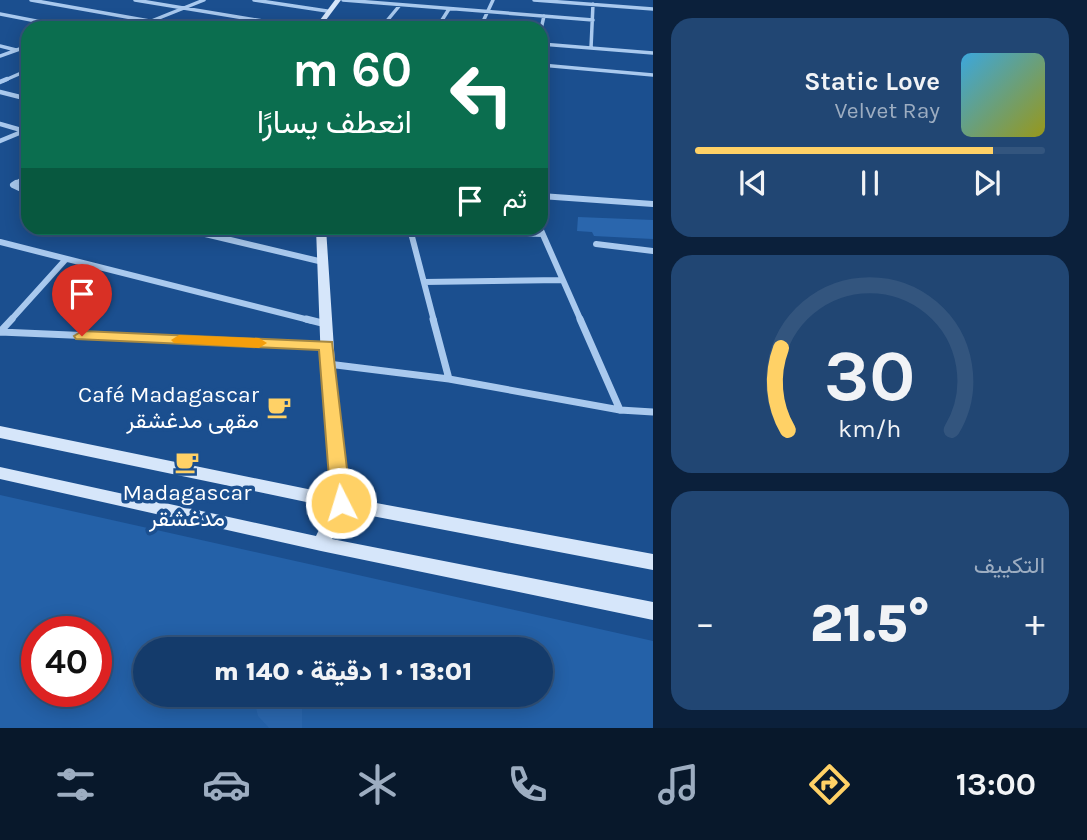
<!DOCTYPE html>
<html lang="ar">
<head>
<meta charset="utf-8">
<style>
	:root { --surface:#143b6b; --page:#214673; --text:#f1f3f6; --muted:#9dadc1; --line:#33557e; --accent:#ffd166 }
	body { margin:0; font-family:Karla,Vazirmatn,sans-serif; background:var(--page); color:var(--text); direction:rtl; height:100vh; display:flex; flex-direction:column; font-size:26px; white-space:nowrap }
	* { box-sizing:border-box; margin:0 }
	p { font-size:23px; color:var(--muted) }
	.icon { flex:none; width:38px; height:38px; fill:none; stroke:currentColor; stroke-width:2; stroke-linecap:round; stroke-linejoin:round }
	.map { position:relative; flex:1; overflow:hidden; direction:ltr }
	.sheet { display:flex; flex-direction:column; gap:18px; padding:18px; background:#0b203b; width:434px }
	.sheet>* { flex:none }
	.top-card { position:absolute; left:21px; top:21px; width:527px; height:214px; border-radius:21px; box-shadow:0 4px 18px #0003,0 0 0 2px var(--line); direction:rtl; background:#0b6e4f; color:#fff; overflow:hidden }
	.speed { position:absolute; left:21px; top:616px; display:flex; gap:14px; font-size:35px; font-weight:700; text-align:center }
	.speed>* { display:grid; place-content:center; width:91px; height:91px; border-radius:50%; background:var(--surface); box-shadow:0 4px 18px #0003,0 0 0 2px var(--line); line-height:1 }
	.speed .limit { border:10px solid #d22; background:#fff; color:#111 }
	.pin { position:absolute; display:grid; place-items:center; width:60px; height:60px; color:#fff; margin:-72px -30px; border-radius:50% 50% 50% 0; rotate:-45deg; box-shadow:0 0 7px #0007 }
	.pin .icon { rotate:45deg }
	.me { position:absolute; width:77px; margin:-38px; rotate:355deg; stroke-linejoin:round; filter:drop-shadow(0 0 5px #0008) }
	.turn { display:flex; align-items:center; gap:24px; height:147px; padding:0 21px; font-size:32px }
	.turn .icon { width:91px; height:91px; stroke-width:2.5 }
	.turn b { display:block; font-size:49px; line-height:60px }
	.then { display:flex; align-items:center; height:66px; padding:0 21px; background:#0003; gap:14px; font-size:26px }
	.big { font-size:52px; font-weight:800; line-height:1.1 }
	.sheet .tile { flex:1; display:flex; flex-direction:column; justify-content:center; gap:10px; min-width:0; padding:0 24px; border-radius:21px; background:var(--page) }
	.sheet .dial { align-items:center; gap:0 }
	.dial svg { height:182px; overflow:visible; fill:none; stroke:var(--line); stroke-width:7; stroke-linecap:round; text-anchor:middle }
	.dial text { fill:var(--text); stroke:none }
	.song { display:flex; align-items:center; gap:21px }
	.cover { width:84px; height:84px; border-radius:10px; background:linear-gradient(135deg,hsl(200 70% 55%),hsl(60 70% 35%)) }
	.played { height:7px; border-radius:4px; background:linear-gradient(90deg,var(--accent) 85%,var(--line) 85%) }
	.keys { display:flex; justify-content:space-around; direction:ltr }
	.heat { display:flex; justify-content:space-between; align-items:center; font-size:38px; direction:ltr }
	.trip { position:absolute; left:133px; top:637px; width:420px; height:70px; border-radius:35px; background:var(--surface); box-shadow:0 4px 18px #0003,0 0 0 2px var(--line); font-weight:800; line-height:70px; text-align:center; direction:rtl }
	.dock { display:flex; height:112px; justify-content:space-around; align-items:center; background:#08182b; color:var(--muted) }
	.dock .icon { width:49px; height:49px }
	.dock .current { color:var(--accent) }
	.dock b { font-size:32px; color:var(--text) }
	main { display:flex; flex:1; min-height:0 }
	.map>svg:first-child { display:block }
</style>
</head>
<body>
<main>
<section class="sheet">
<div class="tile">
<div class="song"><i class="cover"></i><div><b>Static Love</b><p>Velvet Ray</p></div></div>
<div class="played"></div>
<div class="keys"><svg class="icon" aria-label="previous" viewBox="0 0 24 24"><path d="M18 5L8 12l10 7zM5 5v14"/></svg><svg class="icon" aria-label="pause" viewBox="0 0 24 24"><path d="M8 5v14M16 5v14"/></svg><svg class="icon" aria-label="next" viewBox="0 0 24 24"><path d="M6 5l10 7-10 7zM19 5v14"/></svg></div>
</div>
<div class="tile dial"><svg viewBox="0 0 100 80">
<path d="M14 69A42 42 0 1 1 86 69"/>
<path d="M14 69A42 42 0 0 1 11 33" stroke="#ffd166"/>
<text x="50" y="56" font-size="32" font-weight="700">30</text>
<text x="50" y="72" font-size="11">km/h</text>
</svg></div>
<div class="tile"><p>التكييف</p>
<div class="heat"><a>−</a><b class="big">21.5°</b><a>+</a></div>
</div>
</section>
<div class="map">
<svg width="653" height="728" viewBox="0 0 653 728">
	<rect width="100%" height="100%" fill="#1b4f8f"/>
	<path fill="#2461a8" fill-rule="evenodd" d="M0,495L653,641V728H0ZM37,632H96V691H37ZM145,649H541V695H145Z"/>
	<path fill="#2a66ad" d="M578,217L653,220V239L594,236L592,232L577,231Z
		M253,695H302V728H269L258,716Z"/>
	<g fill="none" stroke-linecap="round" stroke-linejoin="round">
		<path stroke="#a9c9ee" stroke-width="3.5" d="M31,0L189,28
			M135,0L305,28
			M254,0L327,11
			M343,0L593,20
			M534,0L653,9
			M0,14L72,28
			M318,25L356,28
			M134,28L204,0
			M381,28L400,5
			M437,28L449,9
			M480,28L493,0
			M541,29L544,16
			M541,44L653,53
			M0,46L16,50
			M591,48L593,4
			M0,56L28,46
			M541,65L653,75
			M3,81L28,70"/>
		<path stroke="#a9c9ee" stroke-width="4.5" d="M0,82L7,79
			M0,92L28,99
			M0,124L28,132
			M0,141L24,131
			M13,185L28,176"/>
		<path stroke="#a9c9ee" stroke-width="6" d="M16,183L13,185L28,192
			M541,196L653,204
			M180,228L323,262
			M383,228L542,234
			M540,228L581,321
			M410,229L434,321
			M0,242L313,321
			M596,244L653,251
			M424,282L562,280
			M10,321L66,259"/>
		<path stroke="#a9c9ee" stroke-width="7" d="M306,319L326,324
			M433,319L449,379
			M580,319L620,410
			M0,332L327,346
			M0,332L12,319
			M328,364L449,379L620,410L653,412"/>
		<path fill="#d6e6fa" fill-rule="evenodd" d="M335,0H341L320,28H314Z
			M316,228H326L335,364L349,498L653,554V570L346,511L332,539L653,602V620L321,551L0,479V467L316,536L330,507L0,438V426L332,494L321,364Z"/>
	</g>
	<path fill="#ffd166" stroke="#a68842" stroke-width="2" d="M82,331L332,342L351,503L348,508L341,510L334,508L331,503L319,350L76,339L74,336Z"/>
	<path fill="#f59e0b" d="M179,335L259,338L267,343L259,348L174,343L171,340Z"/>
	<defs>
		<g id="cafe-bare" transform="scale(1.89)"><path d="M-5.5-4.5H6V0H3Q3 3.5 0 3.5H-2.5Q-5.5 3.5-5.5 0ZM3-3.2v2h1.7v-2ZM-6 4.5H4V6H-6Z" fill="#ffd166" stroke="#1b4f8f" stroke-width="2.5" paint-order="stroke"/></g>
	</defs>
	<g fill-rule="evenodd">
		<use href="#cafe-bare" x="279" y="407"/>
		<use href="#cafe-bare" x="187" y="462"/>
	</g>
	<g text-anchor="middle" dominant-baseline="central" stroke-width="7" stroke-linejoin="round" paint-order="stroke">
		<g font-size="23" fill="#fff" stroke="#1b4f8f" text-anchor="end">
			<text x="259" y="394">Café Madagascar<tspan x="259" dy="26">مقهى مدغشقر</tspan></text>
			<text x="187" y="492" text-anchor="middle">Madagascar<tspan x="187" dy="26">مدغشقر</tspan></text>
		</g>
	</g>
</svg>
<div class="speed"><div class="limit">40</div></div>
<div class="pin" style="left:82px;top:336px;background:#d93025"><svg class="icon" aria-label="arrive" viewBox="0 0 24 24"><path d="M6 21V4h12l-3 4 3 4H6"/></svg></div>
<svg class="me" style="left:341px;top:503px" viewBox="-20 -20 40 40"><circle r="17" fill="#ffd166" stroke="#fff" stroke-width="3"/><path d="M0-11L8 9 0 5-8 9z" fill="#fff"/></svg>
<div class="trip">13:01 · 1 دقيقة · 140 m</div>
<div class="top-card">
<div class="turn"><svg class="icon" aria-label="left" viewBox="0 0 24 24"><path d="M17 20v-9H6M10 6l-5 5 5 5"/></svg><div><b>60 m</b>انعطف يسارًا</div></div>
<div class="then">ثم<svg class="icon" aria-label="arrive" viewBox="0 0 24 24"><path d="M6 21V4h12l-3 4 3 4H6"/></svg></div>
</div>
</div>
</main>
<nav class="dock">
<b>13:00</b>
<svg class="icon current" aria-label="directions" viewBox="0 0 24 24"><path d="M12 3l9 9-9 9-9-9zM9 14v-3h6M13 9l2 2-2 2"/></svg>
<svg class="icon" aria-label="music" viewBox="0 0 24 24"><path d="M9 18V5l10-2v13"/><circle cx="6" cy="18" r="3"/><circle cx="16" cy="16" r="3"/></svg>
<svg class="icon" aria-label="phone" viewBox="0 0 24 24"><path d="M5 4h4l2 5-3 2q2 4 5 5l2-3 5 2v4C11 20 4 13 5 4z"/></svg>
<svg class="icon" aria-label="climate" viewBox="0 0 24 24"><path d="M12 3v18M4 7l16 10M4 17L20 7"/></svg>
<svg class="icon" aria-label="car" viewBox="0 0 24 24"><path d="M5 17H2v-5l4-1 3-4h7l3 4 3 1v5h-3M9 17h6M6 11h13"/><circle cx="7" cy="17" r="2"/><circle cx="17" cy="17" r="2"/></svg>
<svg class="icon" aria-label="filters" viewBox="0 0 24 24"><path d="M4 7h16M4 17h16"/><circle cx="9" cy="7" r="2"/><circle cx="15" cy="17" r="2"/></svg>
</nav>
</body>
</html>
